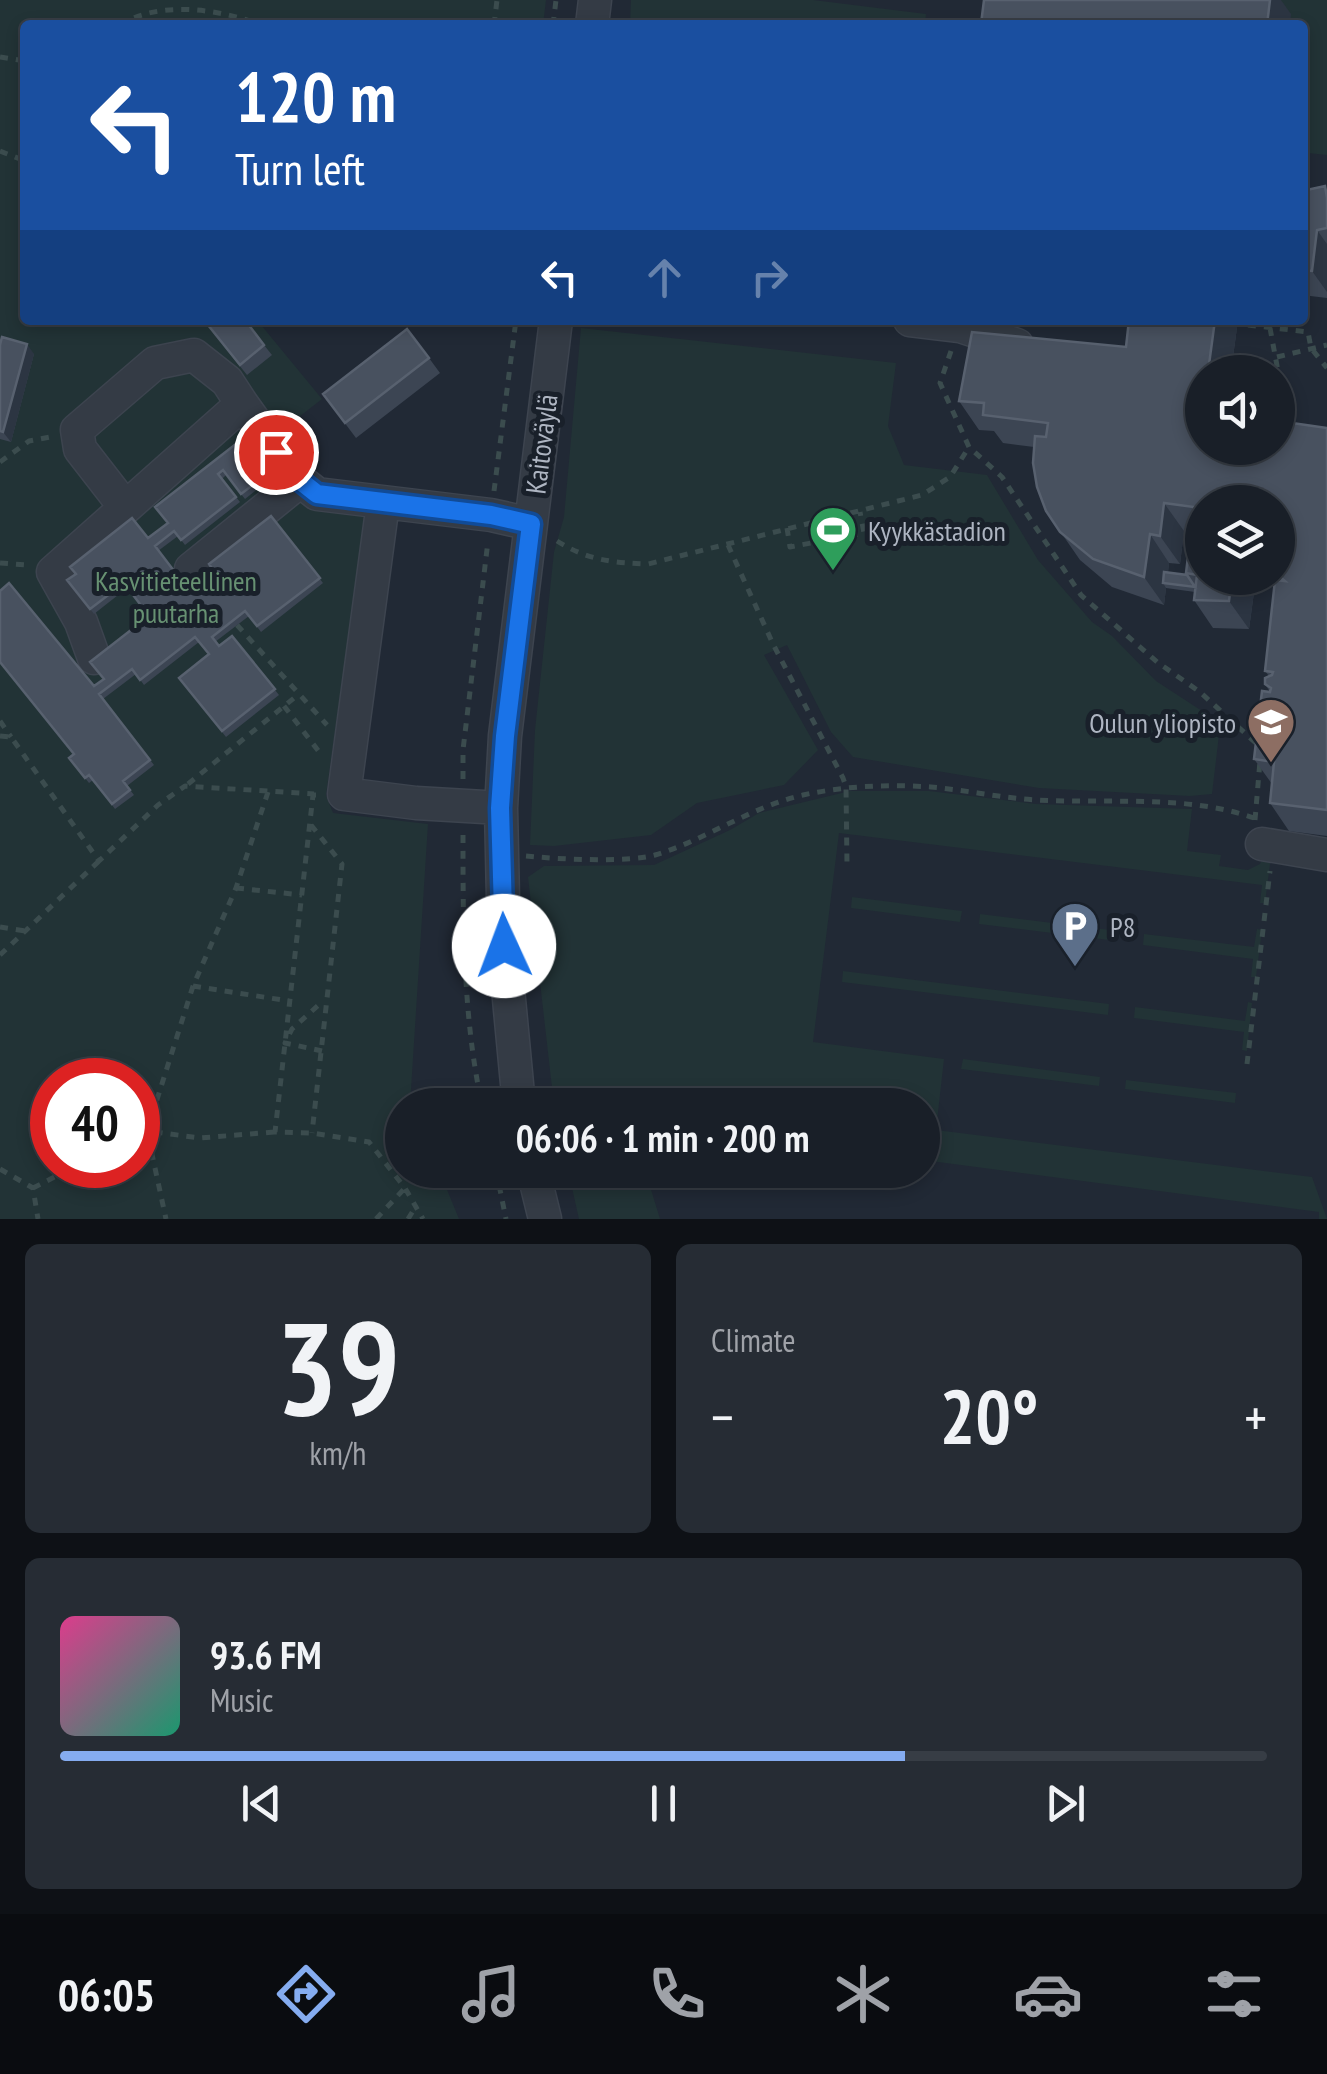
<!DOCTYPE html>
<html lang="en">
<head>
<meta charset="utf-8">
<style>
	:root { --surface:#191f28; --page:#262c34; --text:#f1f3f6; --muted:#9fa2a8; --line:#373d45; --accent:#85acf0 }
	body { margin:0; font-family:"PT Sans Narrow",sans-serif; background:var(--page); color:var(--text); height:100vh; display:flex; flex-direction:column; font-size:38px; white-space:nowrap }
	* { box-sizing:border-box; margin:0 }
	p { font-size:32px; color:var(--muted) }
	.icon { flex:none; width:55px; height:55px; fill:none; stroke:currentColor; stroke-width:2; stroke-linecap:round; stroke-linejoin:round }
	.map { position:relative; height:1219px; overflow:hidden }
	.details { display:flex; flex-direction:column; gap:25px; padding:25px; background:#0e1116; flex:1 }
	.details>* { flex:none }
	.top-card { position:absolute; left:20px; top:20px; width:1288px; height:305px; border-radius:10px; box-shadow:0 5px 15px #0003,0 0 0 2px var(--line); background:#1a4fa0; color:#fff; overflow:hidden }
	.controls { position:absolute; left:1185px; top:355px; display:grid; gap:20px }
	.controls a { display:grid; place-items:center; width:110px; height:110px; border-radius:50%; background:var(--surface); box-shadow:0 5px 15px #0003,0 0 0 2px var(--line); font-size:50px }
	.speed { position:absolute; left:30px; top:1058px; display:flex; gap:20px; font-size:50px; font-weight:700; text-align:center }
	.speed>* { display:grid; place-content:center; width:130px; height:130px; border-radius:50%; background:var(--surface); box-shadow:0 5px 15px #0003,0 0 0 2px var(--line); line-height:1 }
	.speed .limit { border:15px solid #d22; background:#fff; color:#111 }
	.pin { position:absolute; display:grid; place-items:center; width:85px; height:85px; color:#fff; margin:-42px; border:5px solid #fff; border-radius:50%; box-shadow:0 2px 10px #0007 }
	.me { position:absolute; width:110px; margin:-55px; rotate:358deg; stroke-linejoin:round; filter:drop-shadow(0 0 8px #0008) }
	.turn { display:flex; align-items:center; gap:35px; height:210px; padding:0 50px; font-size:45px }
	.turn .icon { width:130px; height:130px; stroke-width:2.5 }
	.turn b { display:block; font-size:70px; line-height:85px }
	.lanes { display:flex; align-items:center; height:95px; padding:0 50px; background:#0003; justify-content:center; gap:50px; direction:ltr }
	.lanes .off { opacity:.35 }
	.big { font-size:75px; font-weight:800; line-height:1.1 }
	.details .tile { flex:1; display:flex; flex-direction:column; justify-content:center; gap:15px; min-width:0; padding:0 35px; border-radius:15px; background:var(--page) }
	.details .dial { align-items:center; gap:0 }
	.dial b { font-size:130px; line-height:1 }
	.song { display:flex; align-items:center; gap:30px }
	.cover { width:120px; height:120px; border-radius:15px; background:linear-gradient(135deg,hsl(330 70% 55%),hsl(160 70% 35%)) }
	.played { height:10px; border-radius:5px; background:linear-gradient(90deg,var(--accent) 70%,var(--line) 70%) }
	.keys { display:flex; justify-content:space-around; direction:ltr }
	.heat { display:flex; justify-content:space-between; align-items:center; font-size:55px; direction:ltr }
	.details .tiles { flex:1; display:grid; gap:25px; grid-template-columns:1fr 1fr }
	.tile:last-child { grid-column:span 2 }
	.trip { position:absolute; left:385px; top:1088px; width:555px; height:100px; border-radius:50px; background:var(--surface); box-shadow:0 5px 15px #0003,0 0 0 2px var(--line); font-weight:800; line-height:100px; text-align:center }
	.dock { display:flex; height:160px; justify-content:space-around; align-items:center; background:#0a0c10; color:var(--muted) }
	.dock .icon { width:70px; height:70px }
	.dock .selected { color:var(--accent) }
	.dock b { font-size:45px; color:var(--text) }
	.map>svg:first-child { display:block }
</style>
</head>
<body>
<div class="map">
<svg width="1327" height="1219" viewBox="0 0 1327 1219">
	<rect width="100%" height="100%" fill="#212935"/>
	<path fill="#223336" fill-rule="evenodd" d="M0,0H546L543,25H25V320H257L322,399L277,434L308,480L366,514L326,795L333,813L428,824L410,1105H402V1170H439L459,1219H0ZM52,1080H138V1165H52Z
		M631,0H813L926,14L925,25H630Z
		M1279,0H1327V155L1308,153L1305,191H1302V25H1290Z
		M581,328L896,363L888,426L904,465L987,475L1038,560L1092,622L1112,636L1156,681L1202,711L1219,735L1212,794L1190,796L1039,788L853,757L831,732L787,645L764,655L818,750L784,785L697,803L651,835L554,846L530,845L535,730L554,552L564,517Z
		M850,791H929L1036,804L1192,809L1187,851L1221,855L1219,866L1248,870L1260,864L1264,855L1271,856L1265,903H1260L1262,885L839,833L813,1042L944,1059L936,1130L1312,1177L1327,1219H1319V1212L923,1160L922,1105H554L528,877L544,866L654,865L730,830L759,813Z
		M852,897L962,911L960,922L851,908Z
		M980,914L1118,931L1117,941L979,924Z
		M1257,929L1262,930L1256,977H1251L1253,959L1143,945L1144,934L1254,947Z
		M843,971L1109,1004L1108,1015L842,982Z
		M1248,1002L1252,1003L1247,1051L1242,1050L1244,1032L1134,1018L1135,1007L1245,1021Z
		M963,1059L1100,1077L1099,1086L961,1069Z
		M1126,1080L1236,1093L1235,1103L1125,1089Z
		M568,1170H645L660,1219H579Z"/>
	<g fill="none" stroke-linecap="round" stroke-linejoin="round">
		<g stroke="#3d444f" stroke-width="35">
			<path id="minor" d="M592,25L595,0
				M910,320L960,326L1017,345
				M383,503L344,794L416,803L501,808
				M125,507L80,449L77,430L155,363L194,355L227,381L242,404
				M191,569L300,481
				M94,658L81,622L53,572L242,404L293,475L317,494L491,515L531,524
				M1262,844L1327,855
				M519,1105L504,946L501,808L505,736L556,320
				M533,1170L545,1219"/>
		</g>
		<path stroke="#3b4c4e" stroke-width="5" stroke-dasharray="8 8" stroke-linecap="butt" d="M120,25C159,0 220,9 261,25
			M494,25L497,0
			M553,25L556,0
			M0,57L25,61
			M0,151L25,161
			M1248,325L1308,332L1311,348L1327,368
			M1270,328L1283,398L1278,402
			M951,351L940,383L969,447L1002,477L1081,595L1157,662L1200,692L1259,746
			M1277,357L1327,345
			M0,462L29,441L50,437
			M494,491L516,320
			M787,528L790,547L864,533L860,512
			M557,541C587,560 613,563 648,564L922,495L950,477L969,447
			M728,545L773,644L843,778L846,787L847,865
			M0,563L27,565
			M237,625L327,725
			M284,706L320,753
			M0,721L11,737
			M0,736L11,737L99,861L158,805L185,786L314,794
			M463,779V750L488,541
			M188,784L299,694
			M268,792L236,888L193,986L147,1131L200,1138L274,1132
			M316,795H313L275,1132L312,1133L369,1142L405,1188L423,1219
			M1255,820L1260,761
			M311,825L342,864L312,1133
			M463,835C463,924 463,1018 482,1105
			M526,856C557,859 627,863 655,855C706,840 750,807 803,795C844,786 888,784 931,787C966,790 1001,798 1036,800C1108,804 1186,794 1254,818
			M236,888L302,895
			M0,927L25,931
			M0,955L99,861
			M193,986L289,1001
			M322,1051L285,1043L292,1029L323,1001
			M1247,1064L1270,871
			M138,1136L147,1131L166,1219
			M0,1169L33,1188L38,1219
			M496,1170L506,1219
			M33,1188L78,1165
			M376,1219L405,1188
			M408,1219L416,1206"/>
		<use href="#minor" stroke="#343b45" stroke-width="32"/>
	</g>
	<path fill="#3c4553" fill-rule="evenodd" d="M1325,186L1327,190V298L1302,295V191Z
		M203,320L264,345L272,355L247,375Z
		M1129,320H1238L1231,372L1202,448L1327,428V836L1289,831L1270,803L1272,784L1254,759L1270,692L1265,684L1269,676L1265,671L1283,581L1278,575L1281,567L1278,562L1280,542H1278V502H1202V578H1256L1249,629L1213,628L1194,600L1195,592L1166,588L1164,605L1112,587L1080,560L1046,511L1034,447L1003,443L994,431L979,430L959,401L1126,347ZM1184,531L1191,532L1187,575L1168,572L1169,563L1180,564Z
		M0,345L34,354L11,442L0,439Z
		M429,358L440,373L356,438L323,394Z
		M241,440L270,479L245,499L226,475L222,479L240,502L185,545L178,536L158,551L190,592L215,573L271,516L323,583L261,632L249,616L215,642L219,646L232,636L279,695L226,737L179,678L209,654L199,642L144,685L136,674L103,699L154,765L127,786L134,795L115,809L93,780L89,783L73,763L74,754L94,686L103,679L149,616L127,588L94,614L67,580L148,538L168,523Z"/>
	<path fill="#2c3542" d="M1269,0H1281L1291,14L1290,25H1267Z
		M1317,230L1327,244V292L1312,271Z
		M1215,320H1238L1231,372H1208Z
		M27,344L34,354L11,442L3,432Z
		M1164,503L1184,531L1180,564L1160,536Z
		M1150,534L1169,563L1167,584L1163,583L1166,588L1164,605L1144,577Z
		M1232,578H1256L1249,629L1229,601Z"/>
	<path fill="#48515f" stroke="#58616f" stroke-width="2.5" d="M984,0H1270L1267,25H988L981,24Z
		M1325,186L1327,198V228L1317,230L1312,271L1302,270V191Z
		M204,320H245L264,345L240,365Z
		M1129,320H1215L1208,372H1202V448H1278V421L1327,428V810L1270,803L1274,762L1254,759L1262,691L1270,692L1271,688L1265,684V678L1272,675L1273,672L1265,671L1275,580L1285,581L1278,575L1279,568L1287,563L1278,562L1284,517L1278,516V502H1202V578H1232L1229,601L1194,600L1197,575L1186,573L1194,507L1164,503L1160,536L1150,534L1144,577L1093,559L1060,532L1046,511L1037,487L1033,463L1035,436L1046,437L1048,423L983,415L984,403L959,401L972,332L1126,347Z
		M407,329L429,358L345,423L323,394Z
		M2,337L27,344L3,432L0,431V345Z
		M241,440L267,474L241,494L223,470L218,474L236,497L181,540L174,531L155,546L190,592L215,573L209,564L271,516L320,578L257,626L245,611L212,637L219,646L232,636L275,689L222,731L179,678L209,654L195,637L140,680L132,669L99,694L150,760L123,781L130,790L112,804L89,775L85,778L69,758L74,754L0,662V591L9,583L94,686L104,679L90,662L149,616L124,583L90,609L67,580L76,574L70,567L132,518L148,538L168,523L155,507Z
		M1164,572L1187,575L1195,587L1163,583Z"/>
	<g fill="none" stroke-linecap="round" stroke-linejoin="round">
		<g stroke="#114b97" stroke-width="25">
			<path id="route" d="M276,452L293,475L317,494L491,515L531,524L505,736L500,808L504,946"/>
		</g>
		<use href="#route" stroke="#1a73e8" stroke-width="18"/>
	</g>
	<defs>
		<g id="stadium-pin" transform="scale(2.5)"><path d="M0 17L-7.5 6A9.5 9.5 0 1 1 7.5 6Z" fill="#2e9e5b" stroke="#19202a"/><path d="M0-5a6.5 5 0 1 0 0 10a6.5 5 0 1 0 0-10ZM-3.5-1.8h7v3.6h-7Z" fill="#fff"/></g>
		<g id="university-pin" transform="scale(2.5)"><path d="M0 17L-7.5 6A9.5 9.5 0 1 1 7.5 6Z" fill="#8d6e63" stroke="#19202a"/><path d="M0-5L7-2L0 1L-7-2ZM-4 1L0 2.5L4 1V4Q0 6-4 4Z" fill="#fff"/></g>
		<g id="parking-pin" transform="scale(2.5)"><path d="M0 17L-7.5 6A9.5 9.5 0 1 1 7.5 6Z" fill="#5c6f8a" stroke="#19202a"/><path d="M-3.5-5.5H1a3.5 3.5 0 0 1 0 7H-1V5.5H-3.5ZM-1-3.4V-.6H.8a1.4 1.4 0 0 0 0-2.8Z" fill="#fff"/></g>
	</defs>
	<g fill-rule="evenodd">
		<use href="#stadium-pin" x="833" y="530"/>
		<use href="#university-pin" x="1271" y="722"/>
		<use href="#parking-pin" x="1075" y="926"/>
	</g>
	<g text-anchor="middle" dominant-baseline="central" stroke-width="10" stroke-linejoin="round" paint-order="stroke">
		<g font-size="28" fill="#aeb5c2" stroke="#19202a">
			<text transform="translate(541 444) rotate(-83)">Kaitoväylä</text>
		</g>
		<g font-size="28" fill="#aeb5c2" stroke="#19202a" text-anchor="start">
			<text x="868" y="530">Kyykkästadion</text>
			<text x="1236" y="722" text-anchor="end">Oulun yliopisto</text>
			<text x="1110" y="926">P8</text>
		</g>
		<g font-size="28" fill="#679172" stroke="#19202a">
			<text x="176" y="580">Kasvitieteellinen<tspan x="176" dy="32">puutarha</tspan></text>
		</g>
	</g>
</svg>
<div class="controls">
<a><svg class="icon" aria-label="sound" viewBox="0 0 24 24"><path d="M4 9h4l5-4v14l-5-4H4zM17 9q2 3 0 6"/></svg></a>
<a><svg class="icon" aria-label="layers" viewBox="0 0 24 24"><path d="M12 4l9 5-9 5-9-5zM3 14l9 5 9-5"/></svg></a>
</div>
<div class="speed"><div class="limit">40</div></div>
<div class="pin" style="left:276px;top:452px;background:#d93025"><svg class="icon" aria-label="arrive" viewBox="0 0 24 24"><path d="M6 21V4h12l-3 4 3 4H6"/></svg></div>
<svg class="me" style="left:504px;top:946px" viewBox="-20 -20 40 40"><circle r="19" fill="#fff"/><path d="M0-13L10 11 0 6-10 11z" fill="#1a73e8"/></svg>
<div class="trip">06:06 · 1 min · 200 m</div>
<div class="top-card">
<div class="turn"><svg class="icon" aria-label="left" viewBox="0 0 24 24"><path d="M17 20v-9H6M10 6l-5 5 5 5"/></svg><div><b>120 m</b>Turn left</div></div>
<div class="lanes"><svg class="icon" aria-label="left" viewBox="0 0 24 24"><path d="M17 20v-9H6M10 6l-5 5 5 5"/></svg><svg class="icon off" aria-label="ahead" viewBox="0 0 24 24"><path d="M12 20V5M6 11l6-6 6 6"/></svg><svg class="icon off" aria-label="right" viewBox="0 0 24 24"><path d="M7 20v-9h11M14 6l5 5-5 5"/></svg></div>
</div>
</div>
<section class="details">
<div class="tiles">
<div class="tile dial"><b>39</b><p>km/h</p></div>
<div class="tile"><p>Climate</p>
<div class="heat"><a>−</a><b class="big">20°</b><a>+</a></div>
</div>
<div class="tile">
<div class="song"><i class="cover"></i><div><b>93.6 FM</b><p>Music</p></div></div>
<div class="played"></div>
<div class="keys"><svg class="icon" aria-label="previous" viewBox="0 0 24 24"><path d="M18 5L8 12l10 7zM5 5v14"/></svg><svg class="icon" aria-label="pause" viewBox="0 0 24 24"><path d="M8 5v14M16 5v14"/></svg><svg class="icon" aria-label="next" viewBox="0 0 24 24"><path d="M6 5l10 7-10 7zM19 5v14"/></svg></div>
</div>
</div>
</section>
<nav class="dock">
<b>06:05</b>
<svg class="icon selected" aria-label="directions" viewBox="0 0 24 24"><path d="M12 3l9 9-9 9-9-9zM9 14v-3h6M13 9l2 2-2 2"/></svg>
<svg class="icon" aria-label="music" viewBox="0 0 24 24"><path d="M9 18V5l10-2v13"/><circle cx="6" cy="18" r="3"/><circle cx="16" cy="16" r="3"/></svg>
<svg class="icon" aria-label="phone" viewBox="0 0 24 24"><path d="M5 4h4l2 5-3 2q2 4 5 5l2-3 5 2v4C11 20 4 13 5 4z"/></svg>
<svg class="icon" aria-label="climate" viewBox="0 0 24 24"><path d="M12 3v18M4 7l16 10M4 17L20 7"/></svg>
<svg class="icon" aria-label="car" viewBox="0 0 24 24"><path d="M5 17H2v-5l4-1 3-4h7l3 4 3 1v5h-3M9 17h6M6 11h13"/><circle cx="7" cy="17" r="2"/><circle cx="17" cy="17" r="2"/></svg>
<svg class="icon" aria-label="filters" viewBox="0 0 24 24"><path d="M4 7h16M4 17h16"/><circle cx="9" cy="7" r="2"/><circle cx="15" cy="17" r="2"/></svg>
</nav>
</body>
</html>
